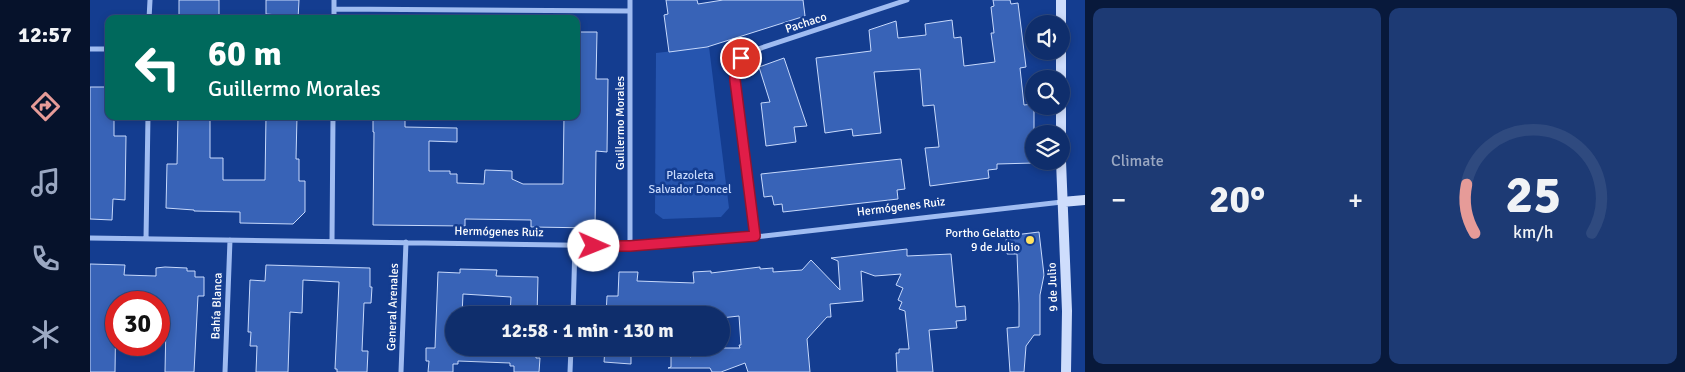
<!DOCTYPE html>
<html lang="en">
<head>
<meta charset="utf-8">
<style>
	:root { --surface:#0f2e6c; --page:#1d3a74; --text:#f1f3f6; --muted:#9ba8c2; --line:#2f4a7f; --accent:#e69b98 }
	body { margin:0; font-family:Signika,sans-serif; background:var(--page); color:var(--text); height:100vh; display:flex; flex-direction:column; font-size:19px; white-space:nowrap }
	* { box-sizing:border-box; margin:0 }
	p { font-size:16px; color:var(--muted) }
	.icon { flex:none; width:28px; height:28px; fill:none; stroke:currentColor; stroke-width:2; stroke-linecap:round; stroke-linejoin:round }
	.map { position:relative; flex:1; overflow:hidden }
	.side { display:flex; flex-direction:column; gap:8px; padding:8px; background:#08193b; width:600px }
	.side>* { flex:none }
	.banner { position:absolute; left:15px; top:15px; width:475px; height:105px; border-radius:10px; box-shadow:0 2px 8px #0003,0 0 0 1px var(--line); background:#00695c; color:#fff; overflow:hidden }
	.fabs { position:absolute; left:935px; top:15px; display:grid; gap:10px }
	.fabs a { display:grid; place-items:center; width:45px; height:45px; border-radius:50%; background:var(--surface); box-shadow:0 2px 8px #0003,0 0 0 1px var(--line); font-size:25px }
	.speed { position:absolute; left:15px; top:291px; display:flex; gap:10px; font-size:25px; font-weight:700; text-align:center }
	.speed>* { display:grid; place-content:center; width:65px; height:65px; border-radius:50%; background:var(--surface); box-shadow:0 2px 8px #0003,0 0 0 1px var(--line); line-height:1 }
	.speed .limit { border:8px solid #d22; background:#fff; color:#111 }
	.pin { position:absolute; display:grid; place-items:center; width:42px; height:42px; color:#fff; margin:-21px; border:2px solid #fff; border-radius:50%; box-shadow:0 1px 5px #0007 }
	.me { position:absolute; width:55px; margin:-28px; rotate:91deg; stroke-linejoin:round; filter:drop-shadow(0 0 4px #0008) }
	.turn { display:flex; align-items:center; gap:18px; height:105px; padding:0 20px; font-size:22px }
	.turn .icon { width:65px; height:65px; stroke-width:2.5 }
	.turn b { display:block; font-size:35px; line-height:42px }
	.big { font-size:38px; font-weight:800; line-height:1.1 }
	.side .widget { flex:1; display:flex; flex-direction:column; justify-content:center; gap:8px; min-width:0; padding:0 18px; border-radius:10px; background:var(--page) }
	.side .dial { align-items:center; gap:0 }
	.dial svg { height:130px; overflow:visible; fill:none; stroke:var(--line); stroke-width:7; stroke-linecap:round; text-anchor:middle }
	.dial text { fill:var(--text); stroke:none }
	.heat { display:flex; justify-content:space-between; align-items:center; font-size:28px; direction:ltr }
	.side .tiles { flex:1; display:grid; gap:8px; grid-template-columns:repeat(2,1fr) }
	.trip { position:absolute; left:355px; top:306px; width:285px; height:50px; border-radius:25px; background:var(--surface); box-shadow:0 2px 8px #0003,0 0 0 1px var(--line); font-weight:800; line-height:50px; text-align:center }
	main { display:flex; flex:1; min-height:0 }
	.tab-bar { display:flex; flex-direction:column; width:90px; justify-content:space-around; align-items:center; background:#06122b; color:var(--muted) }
	.tab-bar .icon { width:35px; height:35px }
	.tab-bar .current { color:var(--accent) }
	.tab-bar b { font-size:22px; color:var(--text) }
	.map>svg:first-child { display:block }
</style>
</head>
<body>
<main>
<nav class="tab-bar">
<b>12:57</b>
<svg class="icon current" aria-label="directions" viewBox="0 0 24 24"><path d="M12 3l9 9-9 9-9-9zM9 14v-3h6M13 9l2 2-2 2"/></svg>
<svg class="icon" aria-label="music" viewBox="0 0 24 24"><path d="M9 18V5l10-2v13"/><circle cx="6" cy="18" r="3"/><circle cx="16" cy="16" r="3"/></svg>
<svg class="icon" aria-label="phone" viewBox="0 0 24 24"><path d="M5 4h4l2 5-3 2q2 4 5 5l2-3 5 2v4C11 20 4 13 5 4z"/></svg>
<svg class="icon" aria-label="climate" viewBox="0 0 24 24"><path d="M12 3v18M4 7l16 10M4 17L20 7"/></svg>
</nav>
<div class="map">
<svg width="995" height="372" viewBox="0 0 995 372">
	<rect width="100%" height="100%" fill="#143d90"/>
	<path fill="#2655af" d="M619,47L639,208L631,217L573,219L565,213L566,53Z"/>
	<path fill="#3863b7" stroke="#c7d9fc" d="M89,0H129V18L89,19Z
		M176,0H209L208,19H188V15L176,14Z
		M576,0H607L608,4L633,0H713L715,16L617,47L579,52L574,15L578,14Z
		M903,0H920L921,4L928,3L936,67L930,68L934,105L944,104V163L907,164V169L898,170L899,178L840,186L835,148L849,147L844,105L833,106L830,69L784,72L791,133L763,136L762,129L735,133L726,58L781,51L779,30L806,21L808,38L836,35L835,24L862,20L864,38L871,37L874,66L905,62L901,33H904L901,7L904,6Z
		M486,32H507L506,79H518L517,152L506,151L505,228L441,227V220L375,219V226L283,225L284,132H283V116H315V127L367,128V142L339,141V171H360V174H367V183L394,184L395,170L422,171V179L433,184H473L474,116H486Z
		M694,58L717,126L704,127L706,142L676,146L671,103L680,102L669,67Z
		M0,87H19V116L24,117V136H36L35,200L23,199L22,220L0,219Z
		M88,116H120V158H133V180H175L176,116H207L206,159H209V181H215V212L203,224L150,223V212L104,211V210L76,208L77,164H87Z
		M811,159L815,189L807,190L808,199L693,212L692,204L684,205L682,196L674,197L671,174Z
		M949,232L954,275L950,295V335H944L936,346L934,372H920L917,328L929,327V304L927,254H917L916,236Z
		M817,249V256L861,254L866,307L875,306L876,320L866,321L867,328L839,330L843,372H807L806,353H809V349H819L815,311L809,309L812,302L808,300L813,288L806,285L811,274L785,276L771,271L773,301L740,304L741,317H737L717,339L720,372H658L655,363L631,372H622L620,368H578L581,367V349L583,348H600V357L620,348H650L649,345H651L649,316L631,318V315H516L517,296H528L529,272H548L547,281L604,283L603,272L621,271V273L670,267V269L683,268V272L712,270L721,260L750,290L748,261L741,258Z
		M0,264L35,265L34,275L66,276V268L75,267L97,268V271H105V277H114V296H108L104,372H75L76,322H73V305H69V302H26L25,372H0Z
		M176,265L280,268V287H282L281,303H274L272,351H278L277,372H247V369H245L249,282L213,280L212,313L200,312L198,372H166L167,346H160L161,332H158L160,280L175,281Z
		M370,269L407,270L406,276L448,277L447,315H420L421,297L373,294L372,315H364V348L446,350V358H450L449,372H424V366H420V363L368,361V364H363V372H338L339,361H336V348H345L348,272L370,273Z
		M515,348H541V364L514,362Z"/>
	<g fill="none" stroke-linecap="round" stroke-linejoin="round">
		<path stroke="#a0bcf1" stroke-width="5" d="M244,9L540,11
			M59,19L60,0
			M244,19V0
			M0,49H19
			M665,237L645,80C645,69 648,61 656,53L817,0
			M0,238L540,246L665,237L972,202
			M56,239L58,116
			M242,241L243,116
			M540,246V0
			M483,315L485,245
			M135,372L140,240
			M311,372L316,242
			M480,372L481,348"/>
		<path stroke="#ceddfc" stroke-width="10" d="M971,24V0
			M971,79V51
			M971,134V106
			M971,161L977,311L976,372
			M972,202L995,200"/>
	</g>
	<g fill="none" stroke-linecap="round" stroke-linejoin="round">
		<g stroke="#92132f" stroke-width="12">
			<path id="route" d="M504,246H540L665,236L645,80V72L651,58"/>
		</g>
		<use href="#route" stroke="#e11d48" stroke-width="9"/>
	</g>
	<circle fill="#ffe260" stroke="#143d90" stroke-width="2" cx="940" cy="240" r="5"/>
	<g text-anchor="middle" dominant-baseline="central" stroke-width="5" stroke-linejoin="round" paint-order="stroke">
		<g font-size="12" fill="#fff" stroke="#143d90">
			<text transform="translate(716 23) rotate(-18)">Pachaco</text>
			<text transform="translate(530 123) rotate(-90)">Guillermo Morales</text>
			<text transform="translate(811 207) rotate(-7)">Hermógenes Ruiz</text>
			<text transform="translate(409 232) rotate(1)">Hermógenes Ruiz</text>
			<text transform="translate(963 287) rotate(-92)">9 de Julio</text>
			<text transform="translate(127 306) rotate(-88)">Bahía Blanca</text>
			<text transform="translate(303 307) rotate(-88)">General Arenales</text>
		</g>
		<g font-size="12" fill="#c7d9fc" stroke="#143d90">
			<text x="600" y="175">Plazoleta<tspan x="600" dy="14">Salvador Doncel</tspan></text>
		</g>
		<g font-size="12" fill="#fff" stroke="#143d90" text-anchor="end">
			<text x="930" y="233">Portho Gelatto<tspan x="930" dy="14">9 de Julio</tspan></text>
		</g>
	</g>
</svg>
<div class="fabs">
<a><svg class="icon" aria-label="sound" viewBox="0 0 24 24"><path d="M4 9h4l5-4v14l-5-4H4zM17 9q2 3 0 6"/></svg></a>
<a><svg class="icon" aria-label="search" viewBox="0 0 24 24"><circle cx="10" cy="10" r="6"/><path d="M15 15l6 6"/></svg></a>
<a><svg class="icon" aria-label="layers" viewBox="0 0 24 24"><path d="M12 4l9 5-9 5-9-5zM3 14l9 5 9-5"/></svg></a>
</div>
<div class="speed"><div class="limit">30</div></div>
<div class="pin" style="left:651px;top:58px;background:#d93025"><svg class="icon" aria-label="arrive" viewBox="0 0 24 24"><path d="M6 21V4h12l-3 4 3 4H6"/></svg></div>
<svg class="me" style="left:504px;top:246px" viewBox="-20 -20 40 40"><circle r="19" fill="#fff"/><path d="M0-13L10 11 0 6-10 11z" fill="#e11d48"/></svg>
<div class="trip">12:58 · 1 min · 130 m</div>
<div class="banner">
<div class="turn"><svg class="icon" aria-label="left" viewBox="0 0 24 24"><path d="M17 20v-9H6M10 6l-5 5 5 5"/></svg><div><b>60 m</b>Guillermo Morales</div></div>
</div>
</div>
<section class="side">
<div class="tiles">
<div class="widget"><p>Climate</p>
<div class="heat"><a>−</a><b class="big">20°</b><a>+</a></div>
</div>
<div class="widget dial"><svg viewBox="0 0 100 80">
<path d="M14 69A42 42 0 1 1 86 69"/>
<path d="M14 69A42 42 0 0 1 9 39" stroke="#e69b98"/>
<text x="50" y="56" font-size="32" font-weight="700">25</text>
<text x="50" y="72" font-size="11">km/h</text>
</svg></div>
</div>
</section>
</main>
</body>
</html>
